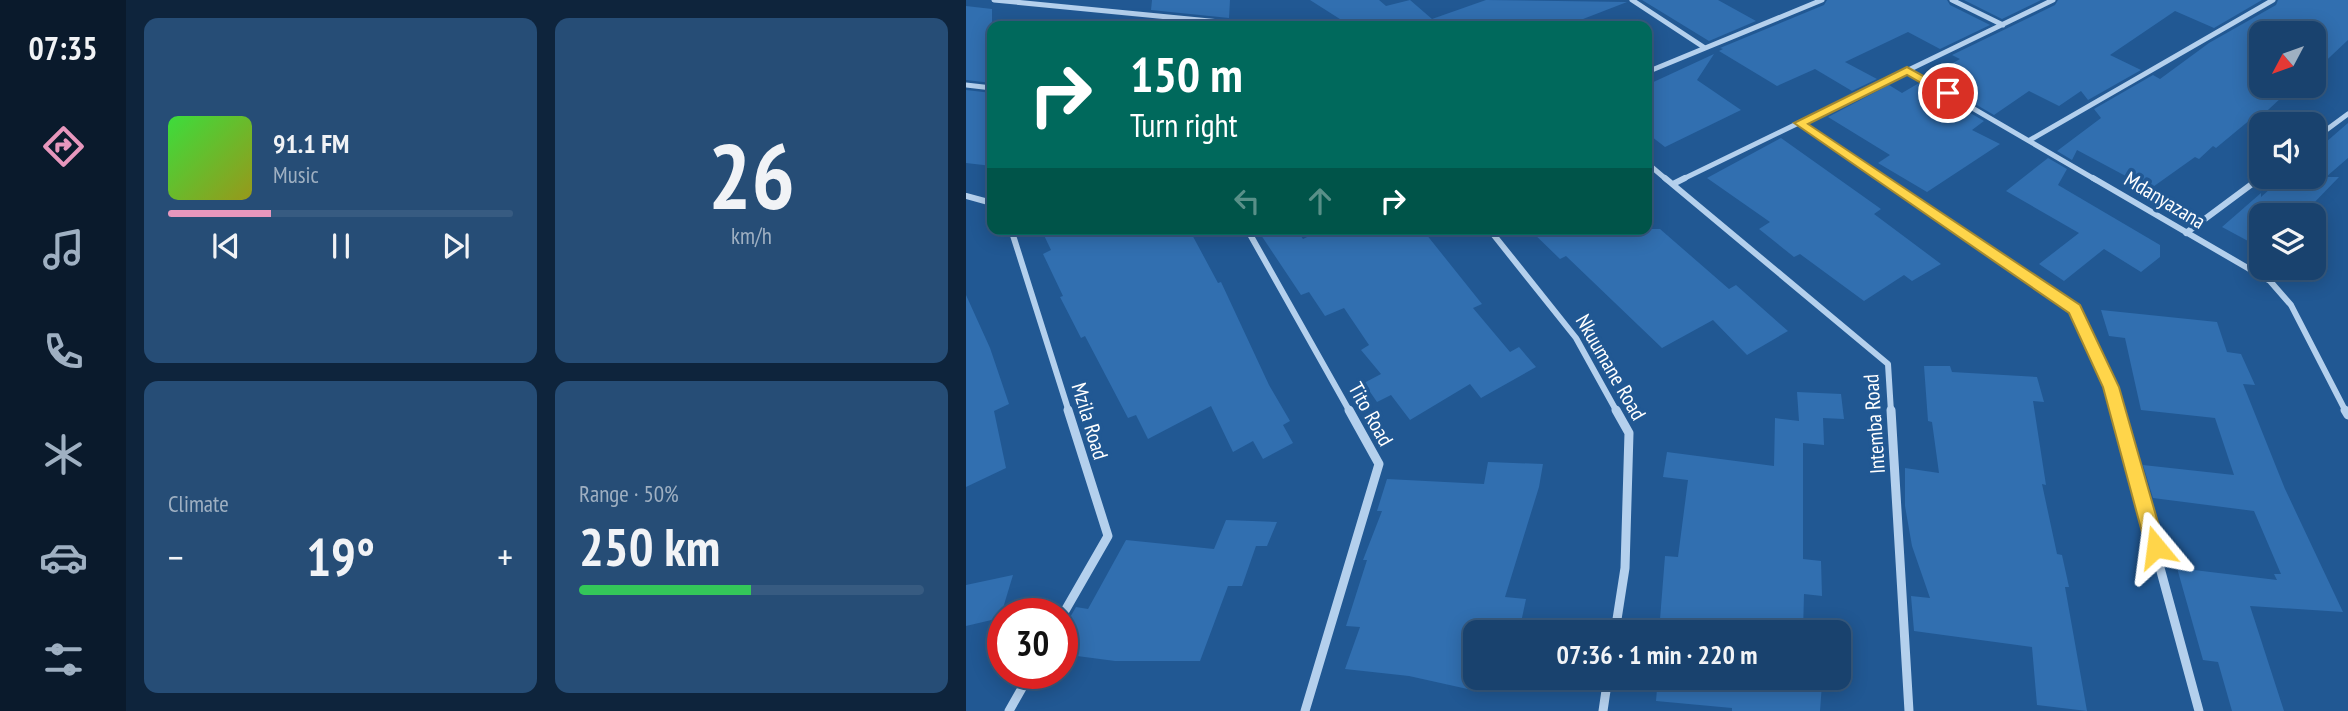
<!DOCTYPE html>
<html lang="en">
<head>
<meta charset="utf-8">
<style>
	:root { --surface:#19426e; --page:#264d76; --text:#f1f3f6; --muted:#9fb0c2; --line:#375b81; --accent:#e797bd }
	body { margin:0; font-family:"PT Sans Narrow",sans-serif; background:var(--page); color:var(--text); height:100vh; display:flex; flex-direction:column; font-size:26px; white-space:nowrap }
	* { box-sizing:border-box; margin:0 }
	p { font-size:23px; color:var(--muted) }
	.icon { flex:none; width:38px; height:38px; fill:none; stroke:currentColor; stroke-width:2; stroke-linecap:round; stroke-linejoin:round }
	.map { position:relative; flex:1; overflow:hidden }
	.side { display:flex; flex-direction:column; gap:18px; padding:18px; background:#0e243c; width:840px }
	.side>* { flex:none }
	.banner { position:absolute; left:21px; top:21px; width:665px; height:214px; border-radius:14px; box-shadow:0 4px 18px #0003,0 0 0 2px var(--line); background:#00695c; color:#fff; overflow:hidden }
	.needle { width:46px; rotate:229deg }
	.tools { position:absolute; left:1283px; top:21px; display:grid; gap:14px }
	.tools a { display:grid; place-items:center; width:77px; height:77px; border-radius:14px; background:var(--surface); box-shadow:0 4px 18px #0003,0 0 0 2px var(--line); font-size:35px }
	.speed { position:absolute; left:21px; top:598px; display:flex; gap:14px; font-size:35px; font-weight:700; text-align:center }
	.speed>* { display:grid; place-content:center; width:91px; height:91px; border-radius:50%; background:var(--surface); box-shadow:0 4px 18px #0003,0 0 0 2px var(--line); line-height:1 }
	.speed .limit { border:10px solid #d22; background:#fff; color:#111 }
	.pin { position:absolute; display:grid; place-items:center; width:60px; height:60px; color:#fff; margin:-30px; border:4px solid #fff; border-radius:50%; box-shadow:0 2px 7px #0007 }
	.me { position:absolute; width:77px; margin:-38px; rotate:344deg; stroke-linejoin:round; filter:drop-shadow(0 0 5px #0008) }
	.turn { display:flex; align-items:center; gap:24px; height:147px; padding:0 28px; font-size:32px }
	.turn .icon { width:91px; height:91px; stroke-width:2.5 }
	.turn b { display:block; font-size:49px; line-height:60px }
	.lanes { display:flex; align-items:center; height:66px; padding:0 28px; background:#0003; justify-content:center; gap:35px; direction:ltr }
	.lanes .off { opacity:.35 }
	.big { font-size:52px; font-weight:600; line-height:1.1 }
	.side .tile { flex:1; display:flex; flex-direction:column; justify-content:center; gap:10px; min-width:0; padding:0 24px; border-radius:14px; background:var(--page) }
	.side .dial { align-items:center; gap:0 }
	.dial b { font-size:91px; line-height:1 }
	.song { display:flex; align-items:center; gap:21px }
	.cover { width:84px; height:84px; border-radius:10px; background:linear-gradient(135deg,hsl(120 70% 55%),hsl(60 70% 35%)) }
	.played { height:7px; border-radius:4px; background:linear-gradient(90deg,var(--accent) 30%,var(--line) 30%) }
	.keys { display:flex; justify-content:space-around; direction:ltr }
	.heat { display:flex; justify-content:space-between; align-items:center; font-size:38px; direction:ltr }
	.charge { height:10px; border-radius:5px; background:linear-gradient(90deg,#34c759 50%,var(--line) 0) }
	.side .tiles { flex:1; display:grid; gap:18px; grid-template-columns:repeat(2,1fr) }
	.trip { position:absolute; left:497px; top:620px; width:388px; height:70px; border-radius:14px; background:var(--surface); box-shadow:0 4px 18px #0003,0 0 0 2px var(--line); font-weight:600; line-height:70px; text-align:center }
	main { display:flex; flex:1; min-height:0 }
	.tab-bar { display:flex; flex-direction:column; width:126px; justify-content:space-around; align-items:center; background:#0a1a2c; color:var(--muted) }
	.tab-bar .icon { width:49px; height:49px }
	.tab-bar .on { color:var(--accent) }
	.tab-bar b { font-size:32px; color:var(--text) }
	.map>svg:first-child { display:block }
</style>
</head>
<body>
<main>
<nav class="tab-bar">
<b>07:35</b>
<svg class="icon on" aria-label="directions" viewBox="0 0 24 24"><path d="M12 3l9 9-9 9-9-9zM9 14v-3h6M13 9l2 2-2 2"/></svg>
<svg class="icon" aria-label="music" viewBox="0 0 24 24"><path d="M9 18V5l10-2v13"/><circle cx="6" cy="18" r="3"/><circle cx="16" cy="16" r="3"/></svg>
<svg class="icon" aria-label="phone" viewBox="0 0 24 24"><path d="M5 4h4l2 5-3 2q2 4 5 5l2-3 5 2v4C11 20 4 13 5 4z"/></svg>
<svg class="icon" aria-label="climate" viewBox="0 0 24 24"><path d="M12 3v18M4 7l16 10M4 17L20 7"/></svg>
<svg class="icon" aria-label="car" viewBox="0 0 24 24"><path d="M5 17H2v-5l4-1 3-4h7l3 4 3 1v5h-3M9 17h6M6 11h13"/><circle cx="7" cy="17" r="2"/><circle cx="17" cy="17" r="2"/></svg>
<svg class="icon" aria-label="filters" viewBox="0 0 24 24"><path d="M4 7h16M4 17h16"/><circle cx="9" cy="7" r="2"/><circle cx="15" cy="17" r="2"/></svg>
</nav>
<section class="side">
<div class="tiles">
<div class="tile">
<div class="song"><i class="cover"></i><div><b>91.1 FM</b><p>Music</p></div></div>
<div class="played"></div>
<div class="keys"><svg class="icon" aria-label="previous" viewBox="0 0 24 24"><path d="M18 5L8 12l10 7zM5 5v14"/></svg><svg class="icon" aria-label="pause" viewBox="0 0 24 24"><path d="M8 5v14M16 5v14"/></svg><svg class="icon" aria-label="next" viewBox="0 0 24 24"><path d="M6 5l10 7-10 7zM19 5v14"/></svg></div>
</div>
<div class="tile dial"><b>26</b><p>km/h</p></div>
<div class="tile"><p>Climate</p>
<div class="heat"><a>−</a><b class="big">19°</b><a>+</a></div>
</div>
<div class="tile"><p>Range · 50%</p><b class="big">250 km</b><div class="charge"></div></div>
</div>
</section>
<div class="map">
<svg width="1382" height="711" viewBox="0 0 1382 711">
	<rect width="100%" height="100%" fill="#215893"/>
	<path fill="#316fb0" d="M186,0H264L263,18L185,10Z
		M344,0H413L420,6L444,0L466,19L520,0L661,2L599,26H375L377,21Z
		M676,0H752L790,21L743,41Z
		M861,0H981L984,5L1024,25L974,49L942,32L879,62L911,79L886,91L849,69L811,86L753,51L757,49L754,48L858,5Z
		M998,0H1075L1036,19Z
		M1092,0H1296L1248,28L1209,11L1144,55L1175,70L1122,100L1115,91L1093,106L1063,91L1028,115L963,77L994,59L986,55L1089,5Z
		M1312,0H1382V40L1348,72V33H1295V86H1328L1290,121L1285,119L1250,148L1247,146L1233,159L1229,157L1184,189L1111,150L1106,160L1091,151L1135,118L1128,109L1187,75L1194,79L1243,43L1310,5Z
		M0,6L26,9V83L0,80Z
		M748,54L731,80L775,110L699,147L681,133V85Z
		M953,83L1018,121L1006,130L1034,144L961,192L912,163L924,155L862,117L923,85L936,93Z
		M0,90L26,93V166L0,163Z
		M1382,123V158L1360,177H1373L1344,207L1360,215H1295V248L1256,227L1295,193V197L1305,188L1309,190L1322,177H1348V144L1355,140L1360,142Z
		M815,138L915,209L908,214L975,264L946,281L938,275L898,301L834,254L828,257L793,229L804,222L741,178Z
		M1082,158L1101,169L1092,185L1194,245V257L1175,272L1138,249L1098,281L1073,264L1113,233L1040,191Z
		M75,229H223L252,283L255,282L303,385L324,421L317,425L327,443L297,459L287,441L267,452L245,406L182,439L170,415L162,418L119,336L115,338L94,297L97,296L77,254L85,250Z
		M291,229H330L337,239L358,229H456L516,304L507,308L544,352L553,347L570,367L515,398L504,384L444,420L425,395L411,402L398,383L415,374L395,350L403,345L378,308L359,316L343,292L335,295Z
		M563,229H694L763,289L770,285L822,331L781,355L747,320L696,348L600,256L594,259Z
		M0,295L24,348L43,404L28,411L40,468L0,487Z
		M1135,310L1251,322L1261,352L1275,354L1289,385L1277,384L1319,489L1377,612L1284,606L1318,711H1266L1252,662L1237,660L1211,568L1311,580L1308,574H1315L1288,511L1187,498L1177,465L1268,475L1249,418L1175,410L1159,338L1143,336Z
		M958,366H984L986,372L1071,377L1078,402L1067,401L1080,485L1076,484L1091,554L1096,555L1103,587H1099L1121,711L1071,705L1066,647L948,631L945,596L964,598L946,546L939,506V468L973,473L966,422L962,421Z
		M831,392L875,394L878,419L857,418L858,445L837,443V559L855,561L856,596L838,594L837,632H693L699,556L712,557L722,480L697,477L701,452L808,466L809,418L833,421Z
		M522,462L577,464L573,487L539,597L560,599L553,632H509V677H520L515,692L443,676L379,669L394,627L380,626L401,560H397L416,511H411L421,479L518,484Z
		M260,520L311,522L301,546H290L276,586H262L234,661H149L96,654V631L110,607L122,609L160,540L248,549Z
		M47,575L34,618L0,626V585Z
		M692,677H822L856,684L854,711H766V708L690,701Z"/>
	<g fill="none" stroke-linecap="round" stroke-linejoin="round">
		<path stroke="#b4d0ed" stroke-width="5" d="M28,0L295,26
			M666,0L739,48
			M986,0L1037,25
			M941,70L1130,180
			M681,72L856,0
			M0,85L26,88
			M834,123L918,180
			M1348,139L1382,114
			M1064,140L1307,0
			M681,163L701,180
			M715,180L1087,0
			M1292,180L1296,177"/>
		<path stroke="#b4d0ed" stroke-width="6" d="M699,178L922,364L925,412
			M916,178L1109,309L1145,387L1152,412
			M1127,178L1304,281L1325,305L1380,412
			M707,184L719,178
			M0,196L26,203
			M45,229L103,412
			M281,229L384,412
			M523,229L610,338L651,412
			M1220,233L1294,178"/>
		<path stroke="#b4d0ed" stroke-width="9" d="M925,410L943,711
			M1151,410L1233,711
			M1379,410L1382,415
			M96,616L142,536L102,410
			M649,632L659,568L663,433L650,410
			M43,711L64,674
			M339,711L413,464L383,410
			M637,711L642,677"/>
	</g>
	<path fill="#ffd54a" stroke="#a68a30" stroke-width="2" d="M941,67L988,93L978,96L941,75L842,124L1114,305L1153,387L1199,547L1197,553L1190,556L1183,553L1180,547L1137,387L1103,313L828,123Z"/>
	<g text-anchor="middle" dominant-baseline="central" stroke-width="7" stroke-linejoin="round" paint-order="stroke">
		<g font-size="21" fill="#fff" stroke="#215893">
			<text transform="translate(1199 200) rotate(31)">Mdanyazana</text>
			<text transform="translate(645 367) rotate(60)">Nkuumane Road</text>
			<text transform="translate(405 414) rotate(61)">Tito Road</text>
			<text transform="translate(124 421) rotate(73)">Mzila Road</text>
			<text transform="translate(908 424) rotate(-94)">Intemba Road</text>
		</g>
	</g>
</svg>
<div class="tools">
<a><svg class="needle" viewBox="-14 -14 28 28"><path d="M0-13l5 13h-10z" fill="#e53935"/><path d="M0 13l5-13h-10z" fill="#9fb0c2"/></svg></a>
<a><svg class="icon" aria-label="sound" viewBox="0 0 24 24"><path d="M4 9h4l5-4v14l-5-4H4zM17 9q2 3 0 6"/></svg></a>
<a><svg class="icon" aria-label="layers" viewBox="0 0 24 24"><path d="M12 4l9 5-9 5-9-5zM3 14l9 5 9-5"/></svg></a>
</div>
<div class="speed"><div class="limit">30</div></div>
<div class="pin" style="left:982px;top:93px;background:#d93025"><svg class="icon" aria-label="arrive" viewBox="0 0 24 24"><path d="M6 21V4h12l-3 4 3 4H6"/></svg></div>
<svg class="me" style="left:1190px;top:547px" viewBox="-20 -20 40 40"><path d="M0-17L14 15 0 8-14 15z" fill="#ffd54a" stroke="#fff" stroke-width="4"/></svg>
<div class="trip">07:36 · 1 min · 220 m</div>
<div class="banner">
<div class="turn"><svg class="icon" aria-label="right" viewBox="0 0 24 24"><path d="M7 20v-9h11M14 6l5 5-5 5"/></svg><div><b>150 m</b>Turn right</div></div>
<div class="lanes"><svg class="icon off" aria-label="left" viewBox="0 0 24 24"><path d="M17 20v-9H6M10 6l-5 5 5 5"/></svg><svg class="icon off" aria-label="ahead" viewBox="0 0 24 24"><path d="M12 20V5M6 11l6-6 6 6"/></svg><svg class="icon" aria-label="right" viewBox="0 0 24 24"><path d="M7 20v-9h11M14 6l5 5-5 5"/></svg></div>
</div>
</div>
</main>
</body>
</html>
